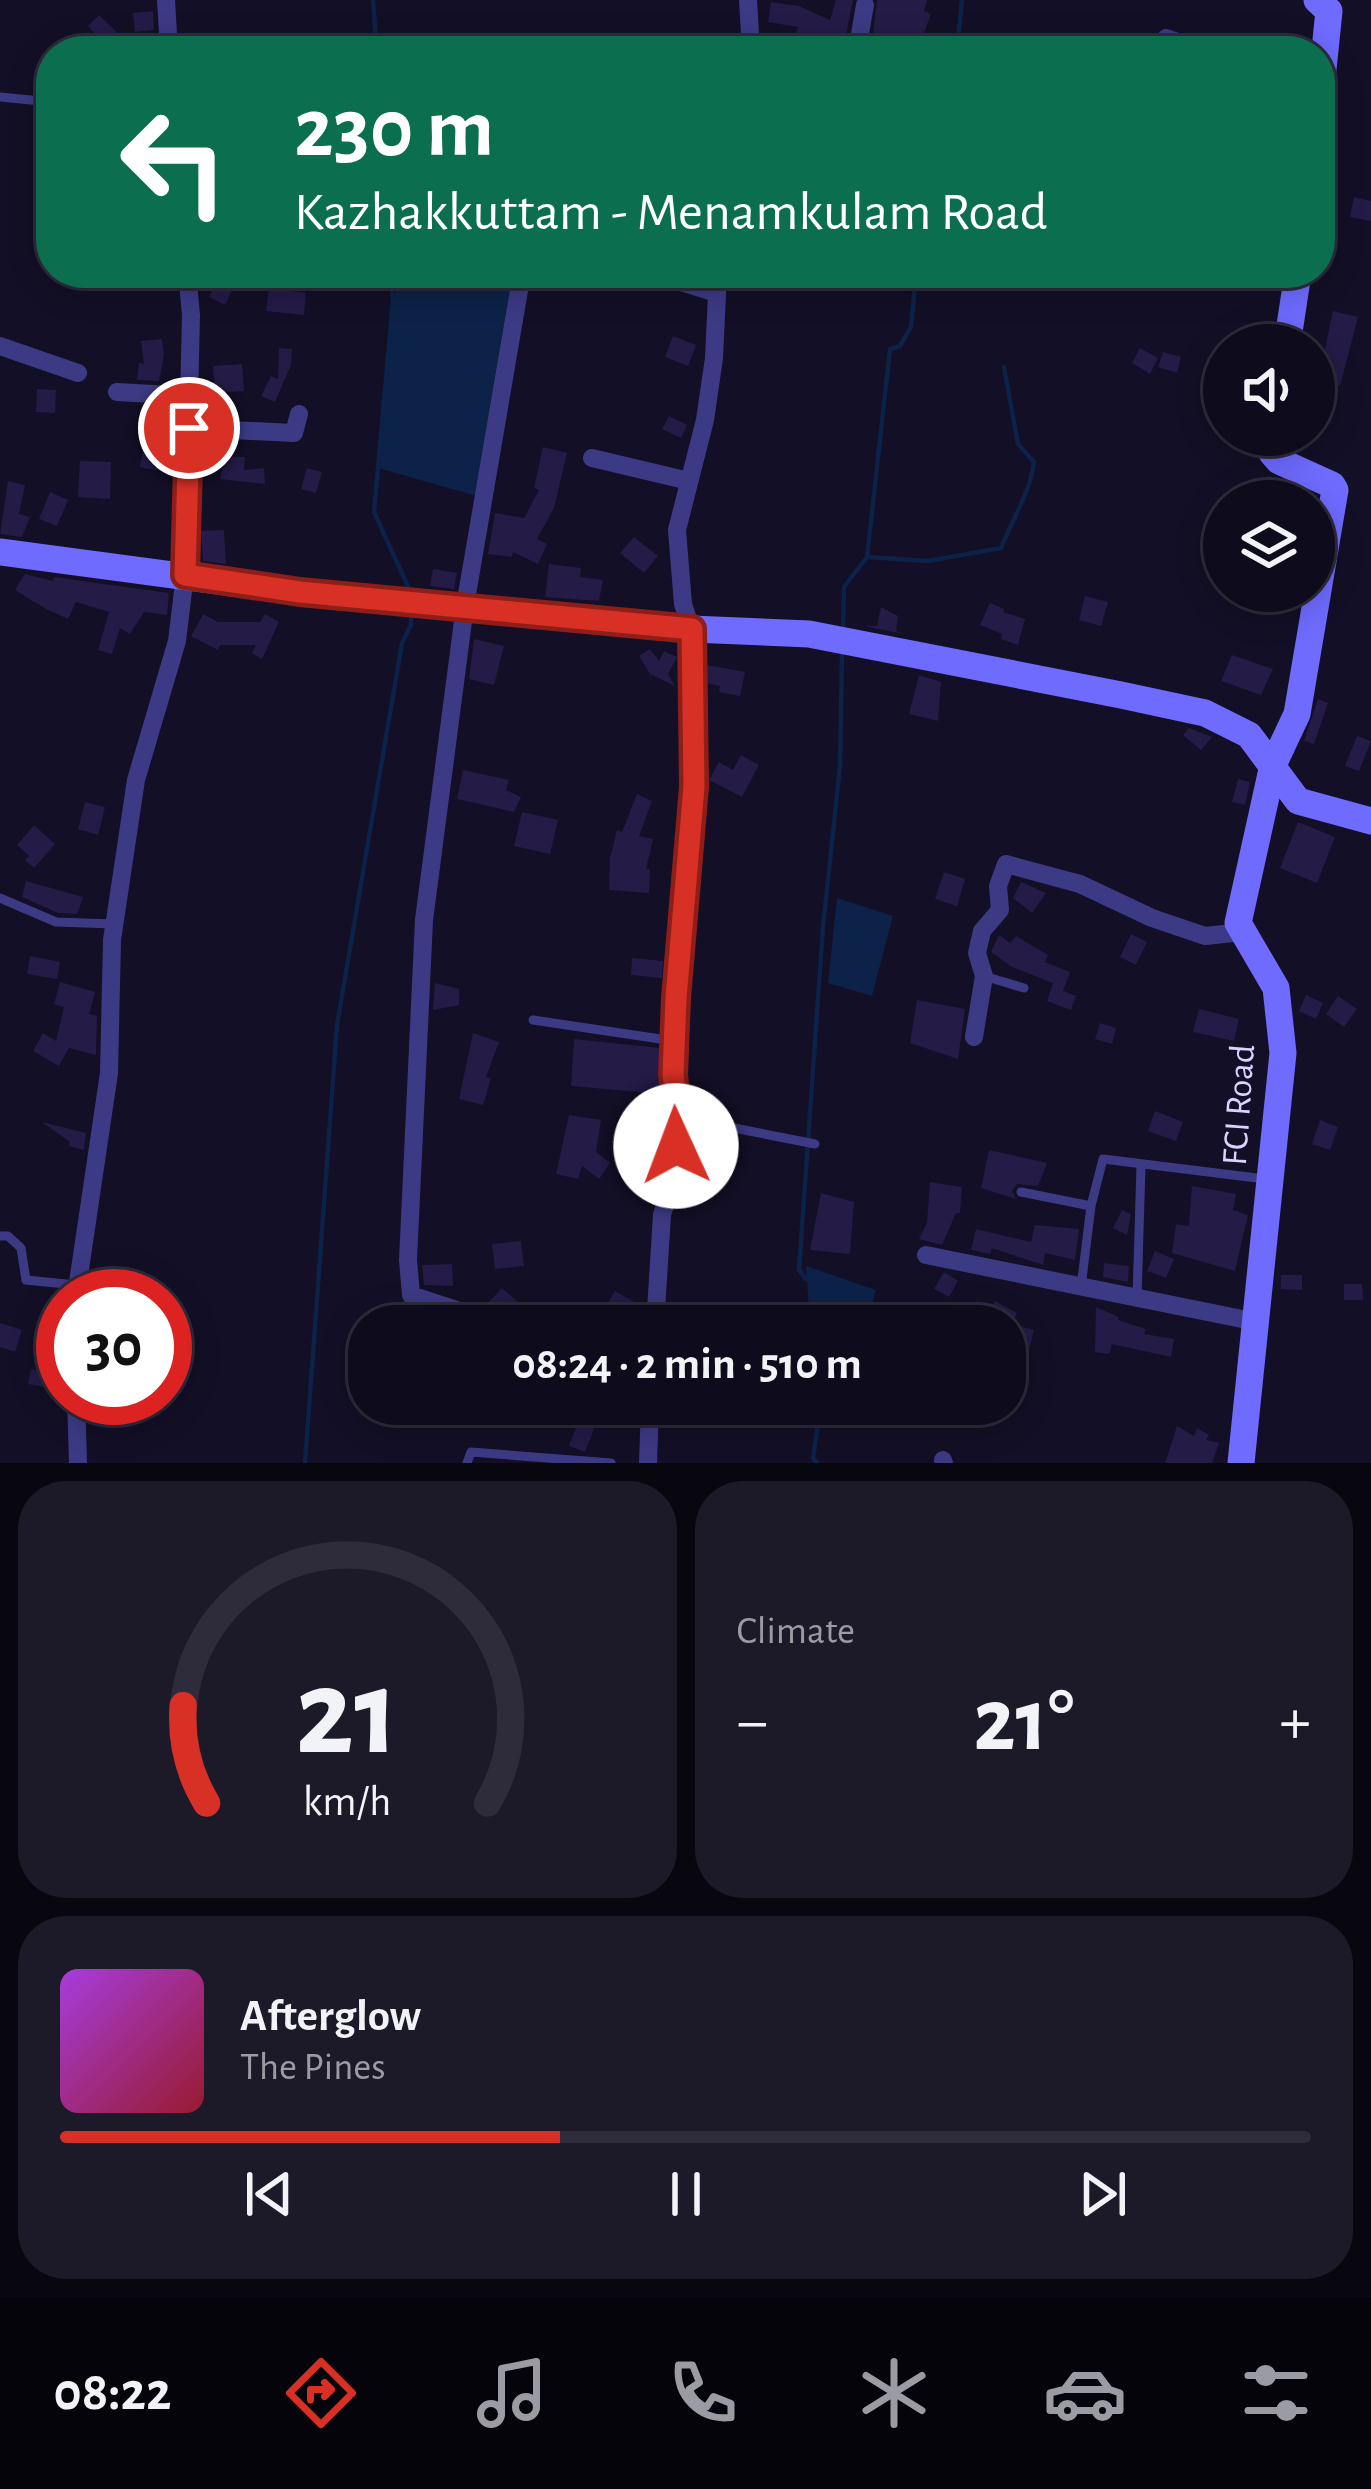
<!DOCTYPE html>
<html lang="en">
<head>
<meta charset="utf-8">
<style>
	:root { --surface:#0e0b1c; --page:#1c1929; --text:#f1f3f6; --muted:#9b9ba3; --line:#2e2b3b; --accent:#d93025 }
	body { margin:0; font-family:"Alegreya Sans",sans-serif; background:var(--page); color:var(--text); height:100vh; display:flex; flex-direction:column; font-size:45px; white-space:nowrap }
	* { box-sizing:border-box; margin:0 }
	p { font-size:39px; color:var(--muted) }
	.icon { flex:none; width:66px; height:66px; fill:none; stroke:currentColor; stroke-width:2; stroke-linecap:round; stroke-linejoin:round }
	.map { position:relative; height:1463px; overflow:hidden }
	.details { display:flex; flex-direction:column; gap:18px; padding:18px; background:#08060f; flex:1 }
	.details>* { flex:none }
	.guide { position:absolute; left:36px; top:36px; width:1299px; height:252px; border-radius:48px; box-shadow:0 6px 30px #0003,0 0 0 3px var(--line); background:#0b6e4f; color:#fff; overflow:hidden }
	.controls { position:absolute; left:1203px; top:324px; display:grid; gap:24px }
	.controls a { display:grid; place-items:center; width:132px; height:132px; border-radius:50%; background:var(--surface); box-shadow:0 6px 30px #0003,0 0 0 3px var(--line); font-size:60px }
	.speed { position:absolute; left:36px; top:1269px; display:flex; gap:24px; font-size:60px; font-weight:700; text-align:center }
	.speed>* { display:grid; place-content:center; width:156px; height:156px; border-radius:50%; background:var(--surface); box-shadow:0 6px 30px #0003,0 0 0 3px var(--line); line-height:1 }
	.speed .limit { border:18px solid #d22; background:#fff; color:#111 }
	.pin { position:absolute; display:grid; place-items:center; width:102px; height:102px; color:#fff; margin:-51px; border:6px solid #fff; border-radius:50%; box-shadow:0 3px 12px #0007 }
	.me { position:absolute; width:132px; margin:-66px; rotate:358deg; stroke-linejoin:round; filter:drop-shadow(0 0 9px #0008) }
	.turn { display:flex; align-items:center; gap:42px; height:252px; padding:0 60px; font-size:54px }
	.turn .icon { width:156px; height:156px; stroke-width:2.5 }
	.turn b { display:block; font-size:84px; line-height:102px }
	.big { font-size:90px; font-weight:700; line-height:1.1 }
	.details .widget { flex:1; display:flex; flex-direction:column; justify-content:center; gap:18px; min-width:0; padding:0 42px; border-radius:48px; background:var(--page) }
	.details .dial { align-items:center; gap:0 }
	.dial svg { height:312px; overflow:visible; fill:none; stroke:var(--line); stroke-width:7; stroke-linecap:round; text-anchor:middle }
	.dial text { fill:var(--text); stroke:none }
	.song { display:flex; align-items:center; gap:36px }
	.cover { width:144px; height:144px; border-radius:18px; background:linear-gradient(135deg,hsl(280 70% 55%),hsl(350 70% 35%)) }
	.played { height:12px; border-radius:6px; background:linear-gradient(90deg,var(--accent) 40%,var(--line) 40%) }
	.keys { display:flex; justify-content:space-around; direction:ltr }
	.heat { display:flex; justify-content:space-between; align-items:center; font-size:66px; direction:ltr }
	.details .tiles { flex:1; display:grid; gap:18px; grid-template-columns:1fr 1fr }
	.widget:last-child { grid-column:span 2 }
	.trip { position:absolute; left:348px; top:1305px; width:678px; height:120px; border-radius:48px; background:var(--surface); box-shadow:0 6px 30px #0003,0 0 0 3px var(--line); font-weight:700; line-height:120px; text-align:center }
	.tabs { display:flex; height:192px; justify-content:space-around; align-items:center; background:#06040b; color:var(--muted) }
	.tabs .icon { width:84px; height:84px }
	.tabs .active { color:var(--accent) }
	.tabs b { font-size:54px; color:var(--text) }
	.map>svg:first-child { display:block }
</style>
</head>
<body>
<div class="map">
<svg width="1371" height="1463" viewBox="0 0 1371 1463">
	<rect width="100%" height="100%" fill="#130f26"/>
	<path fill="#0c2248" d="M397,273H516L480,497L378,468Z
		M837,898L893,916L872,996L828,983Z
		M806,1266L876,1290L866,1326H810Z"/>
	<g fill="none" stroke-linecap="round" stroke-linejoin="round">
		<path stroke="#0c2248" stroke-width="4.5" d="M373,0L377,51
			M957,51L962,0
			M390,273L393,301L374,512L411,593
			M916,273L911,327L900,346L890,349L867,557L928,561L1001,548C1013,518 1030,493 1034,462L1018,444L1004,367
			M843,627L844,587L867,557
			M807,1280L799,1270L823,927L840,766L842,655
			M305,1463L337,1025L402,643L411,625V615
			M817,1463L813,1458L821,1404"/>
	</g>
	<path fill="#241b47" d="M836,0H853L844,46L826,44L796,33L798,27L768,22L771,2L799,6L830,20Z
		M877,0H927L924,11L931,14L917,51H871Z
		M153,11L154,30L135,32L133,13Z
		M99,15L128,43L119,51H103L92,39L96,35L88,26Z
		M1354,197L1371,201V221L1350,217Z
		M58,273H94L92,286L58,279Z
		M581,273H628L623,289Z
		M218,279L234,286L225,305L209,297Z
		M269,288L306,293L304,315L266,311Z
		M1333,311L1358,317L1340,386L1333,384L1316,433L1314,351L1324,354Z
		M673,336L696,345L688,366L665,357Z
		M162,339L164,355L159,381L137,380L139,363L144,364L141,341Z
		M279,348L292,349L291,365L275,402L261,396L271,376L278,379Z
		M1140,348L1158,358L1150,374L1132,363Z
		M1163,352L1181,357L1177,373L1158,367Z
		M242,364L244,391L215,393L213,366Z
		M37,389L56,390L55,413L36,412Z
		M161,408L175,409V435L164,436Z
		M669,416L687,425L681,438L662,429Z
		M145,440L164,443L160,471L140,467Z
		M543,447L567,453L554,508L537,539L547,544L538,564L513,552L512,557L488,554L495,513L524,518L539,490L534,488Z
		M225,456L245,457L244,470L264,468L265,484L220,479Z
		M80,461L111,462L110,499L78,497Z
		M307,468L322,472L316,493L301,489Z
		M8,481L25,485L19,514L30,517L22,537L0,534Z
		M50,492L68,500L57,526L39,519Z
		M224,530L226,564L203,561L201,531Z
		M634,537L658,556L644,573L620,553Z
		M549,564L581,568L580,577L603,580L599,601L545,597Z
		M433,569L457,573L454,589L430,586Z
		M25,574L53,581L54,577L169,593L167,615L144,612L130,634L120,628L112,654L98,650L109,612L76,602L68,619L46,609L15,590Z
		M1085,596L1108,602L1101,626L1079,620Z
		M990,603L1004,609L1003,612L1025,619L1018,645L1001,639L1002,634L980,625Z
		M881,607L898,616L896,631L904,634L864,626H877Z
		M203,614L218,622H260L265,614L279,622L262,659L252,653L256,645H220L218,650L191,636Z
		M474,639L504,646L494,685L469,679Z
		M650,649L659,661L664,651L677,657L668,674L675,686L650,674L639,656Z
		M1232,655L1273,669L1261,695L1221,681Z
		M707,665L745,672L740,696L719,692L720,686L706,683Z
		M919,675L941,682L938,721L909,714Z
		M1318,699L1328,703L1314,744L1304,741Z
		M1189,728L1212,737L1201,750L1183,735Z
		M1357,736L1371,741L1359,771L1345,766Z
		M741,755L759,765L742,797L709,780L719,762L733,770Z
		M463,770L509,780L506,790L521,797L514,812L457,799Z
		M1238,779L1250,782L1245,805L1232,802Z
		M637,794L652,801L639,836L653,839L646,869H650L649,893L609,890L610,858L617,830L622,832Z
		M85,802L105,807L98,835L78,829Z
		M522,812L558,820L550,854L514,846Z
		M1298,822L1335,837L1317,883L1280,868Z
		M34,825L55,844L34,868L25,860L29,856L17,845Z
		M944,872L965,879L957,906L935,899Z
		M26,881L83,897L77,914L58,913L22,897Z
		M1021,882L1046,893L1032,913L1013,898Z
		M1131,934L1147,942L1136,965L1120,957Z
		M999,935L1010,943L1016,936L1048,955L1045,962L1070,972L1063,991L1076,996L1071,1010L1047,1001L1053,983L1012,967L991,952Z
		M30,956L60,962L57,979L27,974Z
		M632,958L663,961L662,978L631,975Z
		M60,982L95,992L89,1014L97,1016L96,1055L69,1048L59,1066L33,1051L43,1033L56,1041L64,1007L54,1004Z
		M435,983L459,989V1005L433,1010Z
		M1306,995L1323,1003L1316,1019L1299,1011Z
		M1338,996L1357,1009L1344,1027L1326,1014Z
		M917,1000L965,1009L958,1059L910,1043Z
		M1199,1009L1239,1019L1234,1041L1193,1032Z
		M1100,1023L1116,1028L1112,1044L1095,1039Z
		M473,1033L499,1042L486,1077L491,1078L483,1105L459,1099Z
		M574,1039L660,1048L662,1094L571,1086Z
		M1155,1111L1183,1122L1176,1141L1148,1131Z
		M569,1115L601,1120L596,1152L610,1163L599,1179L582,1166L578,1179L556,1174Z
		M1320,1120L1338,1127L1330,1150L1312,1144Z
		M42,1122L86,1133L84,1150L69,1146L70,1142Z
		M989,1150L1047,1163L1038,1186L1017,1184L1012,1191L1016,1199L981,1188Z
		M930,1182L962,1187L960,1213H956L942,1245L919,1239L927,1223Z
		M1192,1186L1236,1194L1233,1210L1248,1215L1235,1271L1172,1253L1176,1224L1189,1226Z
		M821,1193L854,1202L850,1254L810,1250Z
		M1122,1210L1131,1214L1127,1235L1113,1228Z
		M1035,1225L1079,1229L1075,1260L1045,1253L1043,1265L992,1248L990,1254L971,1250L976,1229L1031,1242Z
		M521,1241L524,1266L495,1269L492,1244Z
		M1155,1251L1174,1259L1166,1278L1147,1271Z
		M1104,1263L1129,1266L1128,1282L1103,1277Z
		M452,1264L453,1286L424,1285L422,1265Z
		M944,1272L958,1281L949,1297L934,1289Z
		M1281,1275H1302V1290L1281,1289Z
		M1344,1284H1362L1363,1300H1344Z
		M502,1288L520,1304L513,1312L488,1303Z
		M615,1291L636,1303L623,1326H594Z
		M995,1301L1017,1313L1012,1324L1034,1330L1030,1347L1016,1344L1018,1338L1005,1331V1326H982Z
		M1096,1307L1119,1317L1118,1320L1146,1329L1144,1334L1174,1339L1171,1357L1112,1344L1109,1354L1095,1352Z
		M0,1323L22,1330L15,1352L0,1347Z
		M40,1361L63,1365L60,1390L28,1384L31,1369L38,1370Z
		M579,1420L596,1424L585,1452L569,1446Z
		M1177,1426L1194,1436L1197,1428L1209,1435L1206,1440L1219,1443L1212,1463H1165Z"/>
	<g fill="none" stroke-linecap="round" stroke-linejoin="round">
		<path stroke="#3d3a85" stroke-width="9" d="M0,97L51,102
			M0,898L56,922L114,924
			M984,976L1024,988
			M533,1020L674,1041
			M678,1117L815,1144
			M1021,1192L1091,1206
			M0,1236H8L21,1248L26,1280L76,1285
			M1081,1287L1091,1206L1103,1159L1265,1179
			M1137,1298L1141,1166
			M467,1463L471,1452L611,1463"/>
		<path stroke="#3d3a85" stroke-width="18" d="M166,0L169,51
			M748,0L751,51
			M1166,38L1204,51
			M857,51L865,5
			M652,273L716,293
			M0,346L78,373
			M117,392L189,396
			M189,428L294,433L299,414
			M592,458L689,481
			M974,1037L984,976L977,953L982,931L1000,910L998,886L1006,864L1080,884L1152,918L1205,936L1243,932
			M926,1255L1257,1322
			M76,1296L109,1073L112,940L136,780L177,641L185,575L191,315L187,273
			M517,1326L502,1325L411,1295L408,1260L424,920L465,606L522,273
			M655,1326L662,1215L674,1175L678,1117L673,1075L674,1041L694,787L691,629L683,604L677,530L705,420L714,358L718,273
			M76,1398L78,1463
			M564,1404L649,1418
			M943,1460L944,1463
			M648,1463L650,1404"/>
		<path stroke="#6f6bff" stroke-width="27" d="M1317,0L1329,11L1320,98
			M1287,345L1298,273
			M0,552L300,592L691,629L809,634L1121,695L1205,713L1249,735L1298,801L1371,821
			M1241,1463L1283,1053L1276,988L1238,923L1273,765L1297,714L1335,490L1332,485L1279,461L1272,453V435"/>
	</g>
	<g fill="none" stroke-linecap="round" stroke-linejoin="round">
		<g stroke="#8d1f18" stroke-width="30">
			<path id="route" d="M189,428L185,575L300,592L692,629L694,787L676,998L673,1075L678,1117L676,1146"/>
		</g>
		<use href="#route" stroke="#d93025" stroke-width="21"/>
	</g>
	<g text-anchor="middle" dominant-baseline="central" stroke-width="12" stroke-linejoin="round" paint-order="stroke">
		<g font-size="36" fill="#d9d4ff" stroke="#130f26">
			<text transform="translate(1239 1105) rotate(-86)">FCI Road</text>
		</g>
	</g>
</svg>
<div class="controls">
<a><svg class="icon" aria-label="sound" viewBox="0 0 24 24"><path d="M4 9h4l5-4v14l-5-4H4zM17 9q2 3 0 6"/></svg></a>
<a><svg class="icon" aria-label="layers" viewBox="0 0 24 24"><path d="M12 4l9 5-9 5-9-5zM3 14l9 5 9-5"/></svg></a>
</div>
<div class="speed"><div class="limit">30</div></div>
<div class="pin" style="left:189px;top:428px;background:#d93025"><svg class="icon" aria-label="arrive" viewBox="0 0 24 24"><path d="M6 21V4h12l-3 4 3 4H6"/></svg></div>
<svg class="me" style="left:676px;top:1146px" viewBox="-20 -20 40 40"><circle r="19" fill="#fff"/><path d="M0-13L10 11 0 6-10 11z" fill="#d93025"/></svg>
<div class="trip">08:24 · 2 min · 510 m</div>
<div class="guide">
<div class="turn"><svg class="icon" aria-label="left" viewBox="0 0 24 24"><path d="M17 20v-9H6M10 6l-5 5 5 5"/></svg><div><b>230 m</b>Kazhakkuttam - Menamkulam Road</div></div>
</div>
</div>
<section class="details">
<div class="tiles">
<div class="widget dial"><svg viewBox="0 0 100 80">
<path d="M14 69A42 42 0 1 1 86 69"/>
<path d="M14 69A42 42 0 0 1 8 44" stroke="#d93025"/>
<text x="50" y="56" font-size="32" font-weight="700">21</text>
<text x="50" y="72" font-size="11">km/h</text>
</svg></div>
<div class="widget"><p>Climate</p>
<div class="heat"><a>−</a><b class="big">21°</b><a>+</a></div>
</div>
<div class="widget">
<div class="song"><i class="cover"></i><div><b>Afterglow</b><p>The Pines</p></div></div>
<div class="played"></div>
<div class="keys"><svg class="icon" aria-label="previous" viewBox="0 0 24 24"><path d="M18 5L8 12l10 7zM5 5v14"/></svg><svg class="icon" aria-label="pause" viewBox="0 0 24 24"><path d="M8 5v14M16 5v14"/></svg><svg class="icon" aria-label="next" viewBox="0 0 24 24"><path d="M6 5l10 7-10 7zM19 5v14"/></svg></div>
</div>
</div>
</section>
<nav class="tabs">
<b>08:22</b>
<svg class="icon active" aria-label="directions" viewBox="0 0 24 24"><path d="M12 3l9 9-9 9-9-9zM9 14v-3h6M13 9l2 2-2 2"/></svg>
<svg class="icon" aria-label="music" viewBox="0 0 24 24"><path d="M9 18V5l10-2v13"/><circle cx="6" cy="18" r="3"/><circle cx="16" cy="16" r="3"/></svg>
<svg class="icon" aria-label="phone" viewBox="0 0 24 24"><path d="M5 4h4l2 5-3 2q2 4 5 5l2-3 5 2v4C11 20 4 13 5 4z"/></svg>
<svg class="icon" aria-label="climate" viewBox="0 0 24 24"><path d="M12 3v18M4 7l16 10M4 17L20 7"/></svg>
<svg class="icon" aria-label="car" viewBox="0 0 24 24"><path d="M5 17H2v-5l4-1 3-4h7l3 4 3 1v5h-3M9 17h6M6 11h13"/><circle cx="7" cy="17" r="2"/><circle cx="17" cy="17" r="2"/></svg>
<svg class="icon" aria-label="filters" viewBox="0 0 24 24"><path d="M4 7h16M4 17h16"/><circle cx="9" cy="7" r="2"/><circle cx="15" cy="17" r="2"/></svg>
</nav>
</body>
</html>
